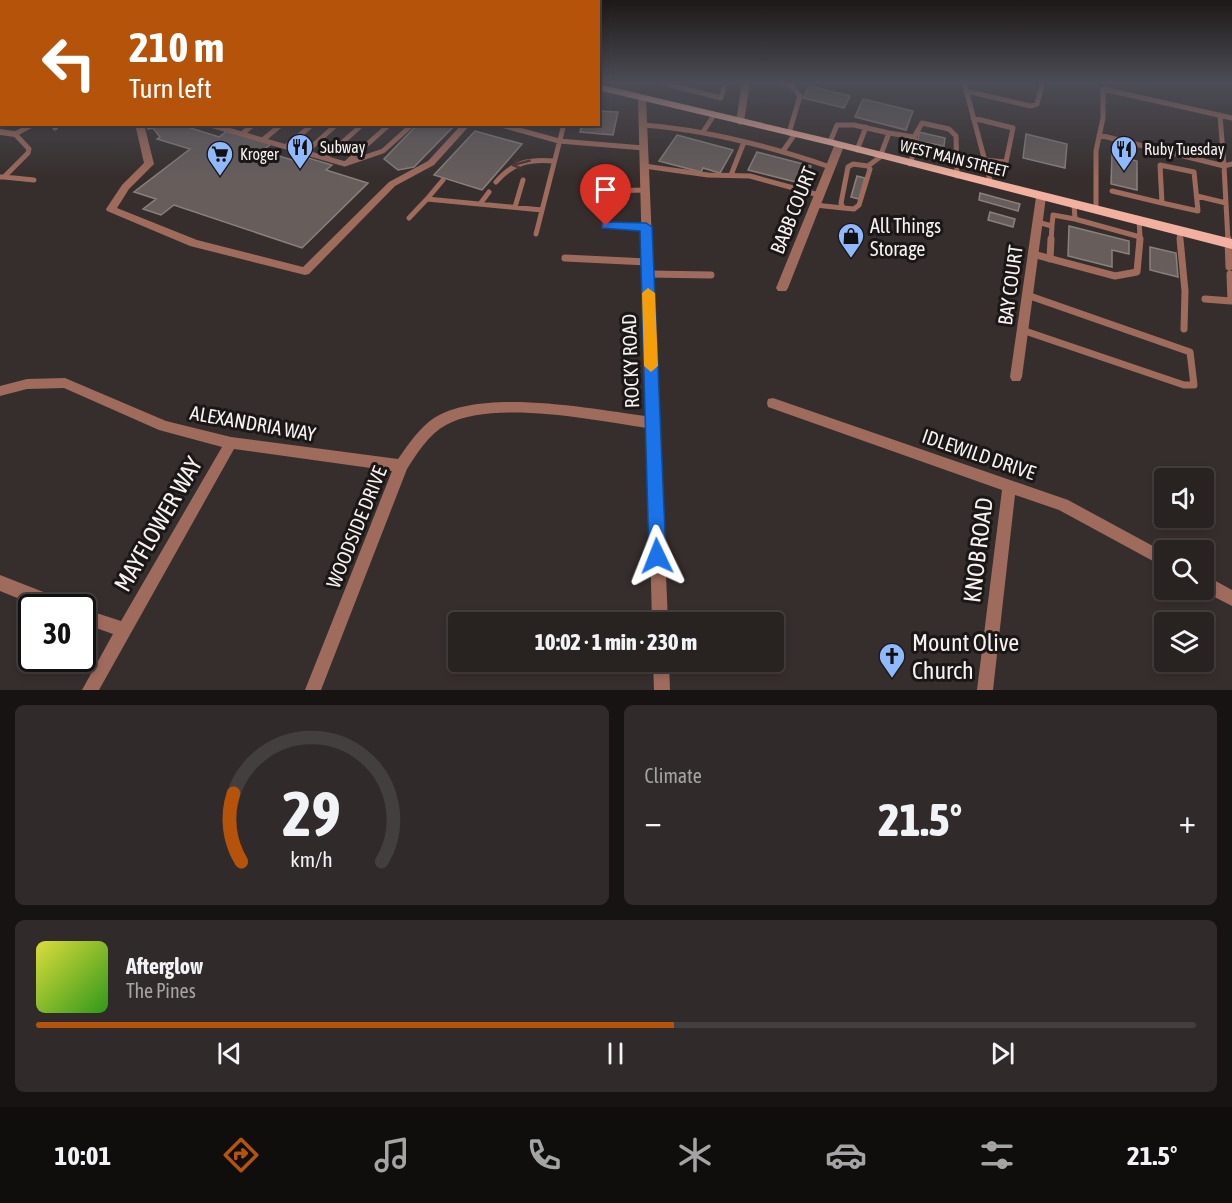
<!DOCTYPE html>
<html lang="en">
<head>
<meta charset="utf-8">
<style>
	:root { --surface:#282221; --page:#302a2a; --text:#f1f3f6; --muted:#a5a4a5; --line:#443f3f; --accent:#b45309 }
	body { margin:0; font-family:"Asap Condensed",sans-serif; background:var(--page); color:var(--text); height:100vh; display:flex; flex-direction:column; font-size:22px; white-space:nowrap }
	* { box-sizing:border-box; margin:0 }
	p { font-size:20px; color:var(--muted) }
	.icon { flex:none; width:33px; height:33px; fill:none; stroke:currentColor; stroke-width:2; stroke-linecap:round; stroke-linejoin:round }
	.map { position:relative; height:690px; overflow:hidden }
	.drawer { display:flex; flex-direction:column; gap:15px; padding:15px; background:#161312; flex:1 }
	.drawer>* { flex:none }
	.banner { position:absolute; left:0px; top:0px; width:600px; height:126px; box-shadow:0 3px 9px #0003,0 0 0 2px var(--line); background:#b45309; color:#fff; overflow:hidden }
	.controls { position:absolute; left:1154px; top:468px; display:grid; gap:12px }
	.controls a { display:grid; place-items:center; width:60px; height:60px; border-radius:6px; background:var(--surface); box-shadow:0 3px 9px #0003,0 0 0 2px var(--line); font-size:30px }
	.speed { position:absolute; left:18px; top:594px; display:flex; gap:12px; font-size:30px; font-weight:700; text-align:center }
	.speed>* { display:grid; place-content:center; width:78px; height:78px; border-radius:50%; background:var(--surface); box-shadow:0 3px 9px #0003,0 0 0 2px var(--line); line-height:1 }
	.speed .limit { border:3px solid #111; border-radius:9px; background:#fff; color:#111 }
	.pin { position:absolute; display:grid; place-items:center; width:51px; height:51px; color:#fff; margin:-62px -26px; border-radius:50% 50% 50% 0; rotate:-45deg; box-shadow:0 0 6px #0007 }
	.pin .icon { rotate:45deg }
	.me { position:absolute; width:66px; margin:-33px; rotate:358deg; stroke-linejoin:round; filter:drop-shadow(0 0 4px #0008) }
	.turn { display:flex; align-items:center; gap:21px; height:126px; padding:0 30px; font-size:27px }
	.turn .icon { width:78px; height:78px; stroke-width:2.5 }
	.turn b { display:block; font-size:42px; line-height:51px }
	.big { font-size:45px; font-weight:800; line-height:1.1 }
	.drawer .widget { flex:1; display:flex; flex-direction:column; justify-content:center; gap:9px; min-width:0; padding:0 21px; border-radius:9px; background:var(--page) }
	.drawer .dial { align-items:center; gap:0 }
	.dial svg { height:156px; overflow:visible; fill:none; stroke:var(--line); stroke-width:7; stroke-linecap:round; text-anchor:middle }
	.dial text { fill:var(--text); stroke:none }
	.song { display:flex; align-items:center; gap:18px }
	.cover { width:72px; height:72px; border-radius:9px; background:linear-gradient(135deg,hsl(60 70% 55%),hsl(110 70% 35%)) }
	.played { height:6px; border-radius:3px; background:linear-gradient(90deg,var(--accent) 55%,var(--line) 55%) }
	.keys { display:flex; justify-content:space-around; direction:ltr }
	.heat { display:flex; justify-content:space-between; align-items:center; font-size:33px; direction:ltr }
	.drawer .tiles { flex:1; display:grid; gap:15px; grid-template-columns:1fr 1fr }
	.widget:last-child { grid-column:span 2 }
	.trip { position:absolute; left:448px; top:612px; width:336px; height:60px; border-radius:6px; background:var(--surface); box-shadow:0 3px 9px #0003,0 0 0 2px var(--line); font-weight:800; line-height:60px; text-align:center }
	.tab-bar { display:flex; height:96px; justify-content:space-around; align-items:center; background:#100e0d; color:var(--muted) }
	.tab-bar .icon { width:42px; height:42px }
	.tab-bar .current { color:var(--accent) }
	.tab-bar b { font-size:27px; color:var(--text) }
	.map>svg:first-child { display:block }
</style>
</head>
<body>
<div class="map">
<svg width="1232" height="690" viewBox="0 0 1232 690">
	<rect width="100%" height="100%" fill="#362e2c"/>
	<path fill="#675e5c" stroke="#8a817e" stroke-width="1.5" d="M810,86L850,96L844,108L803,98Z
		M863,99L913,111L906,130L855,117Z
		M598,111L618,112L613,135L580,132L582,124H598Z
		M148,124H178L219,137L227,131L271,144L262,151L299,162L305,157L332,165L326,170L368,183L302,248L174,205L161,215L143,209L156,199L134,192L190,149L157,139L160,137L153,128L148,129Z
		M418,124H456L414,167L398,170L384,159Z
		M475,131L522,144L482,190L434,175Z
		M919,132L945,138L944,146L918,141Z
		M1026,134L1067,144L1065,168L1023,158Z
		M677,135L733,150L720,173L703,168L701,172L659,161Z
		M757,152L811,166L804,184L748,170Z
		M1112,155L1137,161V190L1111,184Z
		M857,176L865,178L859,199L851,197Z
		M980,193L1020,204L1018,211L979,200Z
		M990,212L1015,219L1013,227L988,220Z
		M1069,226L1129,241V254L1112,250V267L1068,256Z
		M1150,247L1176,253L1178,277L1150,270Z"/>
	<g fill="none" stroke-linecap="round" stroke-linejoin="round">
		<path stroke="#9f6b5d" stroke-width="5" d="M658,82L721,98L726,82
			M777,82L792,86L800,96L789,133
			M964,82L991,184
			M966,91L1031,106L1037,104L1042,85
			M1220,115L1224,166L1232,164
			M973,118L1013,128L1006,162L985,160
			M207,124L345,164L383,151L413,124
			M498,124L559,141L644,148
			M643,125C708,130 769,146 830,167
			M55,128L58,124
			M703,132L714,115
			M243,133L254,124
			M889,133L914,137
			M1099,135L1224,166L1228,241
			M264,139L282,124
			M830,142L837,125H854L889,133L880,157L868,166
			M287,146L313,124
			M857,150L866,127
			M783,151L795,134
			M306,152L337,124
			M325,158L363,124
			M345,164L390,124
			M853,164L868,166L870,169L859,205L854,209L843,208L841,203L848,167Z
			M910,164L917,143L914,137L922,123L949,129L956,136L957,176
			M1160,165L1194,172L1198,211L1162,203Z
			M644,166L708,175L750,176L819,195
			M731,175L744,142
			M0,177H4L28,153L29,149L15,134L34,124
			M4,177L34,180
			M496,182C513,162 529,159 554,161
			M645,190L606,191V226L646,227
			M1112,191L1162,203
			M1197,196L1226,203
			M427,199L443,180
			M480,204L489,192
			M1074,204L1075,219L1140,237L1139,220
			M815,205L843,208
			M515,207L523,180
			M1096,209V151L1103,118V89L1232,118
			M409,218L427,199L542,210
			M1037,222L1052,226L1053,215L1075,219
			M1179,231L1180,241
			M536,234L564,124
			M1051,241L1052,226
			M1140,241V237"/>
		<path stroke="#9f6b5d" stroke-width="7" d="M1180,239L1185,291L1184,329
			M1228,239L1229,267
			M1033,254L1115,276L1137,272L1140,239
			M565,258L647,262
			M1050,259L1051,239
			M648,274L711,275
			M1205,299L1231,301L1230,274
			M1022,330L1184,385H1194L1190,352L1027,295"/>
		<path fill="#9f6b5d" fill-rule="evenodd" d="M742,82H750L744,122L740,125L736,122Z
			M642,95L646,98L668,622H652L647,428C596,420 491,399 446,425C429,434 417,453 407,469L321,690H305L392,471L234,449L99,690H82L113,634L82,623L81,608L121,621L222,447L159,430L64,388L27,389L0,396V386L27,379L65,378L166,421L231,437L398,459C408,445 419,428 434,418C482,387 592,409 646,416L638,98Z
			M135,124H144L154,164L129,189L117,208L197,240L303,267L389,182L428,161L462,124H471L434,165L395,186L309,274L305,275L190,246L107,211L106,209L122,185L144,163Z
			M0,129L15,131L20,134L15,137L0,135Z
			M839,143L844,146L788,288L786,291H778L776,288L834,146Z
			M1041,194L1046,197L1022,377L1020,381H1012L1010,377L1036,197Z
			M773,398L1068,500L1164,552V567L1059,510L1015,495L993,690H977L1002,490L768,407L767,403L768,399Z
			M1203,574L1232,590V606L1201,590H1203Z
			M0,575L69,602L71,608H42L0,591Z
			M653,662H669L670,690H654Z"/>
		<path fill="#f2b1a0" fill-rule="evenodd" d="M598,84L830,139L1232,239V249L829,145L598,90Z"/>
	</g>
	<defs><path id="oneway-shaft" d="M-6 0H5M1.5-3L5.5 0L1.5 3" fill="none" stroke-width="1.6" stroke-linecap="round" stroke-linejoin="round" transform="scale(1.5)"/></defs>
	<use stroke="#493430" href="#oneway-shaft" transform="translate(521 163) rotate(165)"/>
	<linearGradient id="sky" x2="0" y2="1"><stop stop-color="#1e1918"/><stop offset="0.46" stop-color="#4c4c56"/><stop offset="1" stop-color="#4c4c56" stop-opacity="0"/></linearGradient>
	<rect width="1232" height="179" fill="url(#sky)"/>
	<path fill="#1a73e8" stroke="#114b97" stroke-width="1.5" d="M606,222L646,223L652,227L666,556L663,562L657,564L651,562L649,556L640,231L602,228V223Z"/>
	<path fill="#f59e0b" d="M648,288L655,293L658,366L651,372L644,366L642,293Z"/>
	<defs>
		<g id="restaurant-pin" transform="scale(1.35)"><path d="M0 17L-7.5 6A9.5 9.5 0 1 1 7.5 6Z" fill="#90b8fd" stroke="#1b1717"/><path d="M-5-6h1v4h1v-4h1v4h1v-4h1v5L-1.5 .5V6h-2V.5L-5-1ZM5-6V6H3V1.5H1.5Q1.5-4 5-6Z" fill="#111"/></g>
		<g id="supermarket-pin" transform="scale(1.35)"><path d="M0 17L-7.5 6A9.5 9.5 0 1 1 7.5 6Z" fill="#90b8fd" stroke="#1b1717"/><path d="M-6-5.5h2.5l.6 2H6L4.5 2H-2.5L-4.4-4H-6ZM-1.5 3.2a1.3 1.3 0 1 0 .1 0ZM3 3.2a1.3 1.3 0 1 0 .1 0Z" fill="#111"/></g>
		<g id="shop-pin" transform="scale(1.35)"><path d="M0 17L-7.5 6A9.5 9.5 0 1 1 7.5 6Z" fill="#90b8fd" stroke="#1b1717"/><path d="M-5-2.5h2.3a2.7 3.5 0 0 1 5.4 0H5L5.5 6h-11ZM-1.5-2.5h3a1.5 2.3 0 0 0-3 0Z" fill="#111"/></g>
		<g id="church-pin" transform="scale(1.35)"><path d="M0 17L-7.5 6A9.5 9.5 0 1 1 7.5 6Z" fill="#90b8fd" stroke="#1b1717"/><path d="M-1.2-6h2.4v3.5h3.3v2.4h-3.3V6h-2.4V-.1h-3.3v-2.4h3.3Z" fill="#111"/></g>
	</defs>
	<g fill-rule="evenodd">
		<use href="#restaurant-pin" x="300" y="147"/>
		<use href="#restaurant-pin" x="1124" y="149"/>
		<use href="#supermarket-pin" x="220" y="154"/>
		<use href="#shop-pin" x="851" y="236"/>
		<use href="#church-pin" x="892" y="656"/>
	</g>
	<g text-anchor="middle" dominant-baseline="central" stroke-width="6" stroke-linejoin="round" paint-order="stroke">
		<g font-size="16" fill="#f7f2f0" stroke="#1b1717" text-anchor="start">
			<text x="320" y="147">Subway</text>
			<text x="1144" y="149">Ruby Tuesday</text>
			<text x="240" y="154">Kroger</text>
		</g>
		<g font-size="16" fill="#f7f2f0" stroke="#1b1717">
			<text transform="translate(954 158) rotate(14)">WEST MAIN STREET</text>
		</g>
		<g font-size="20" fill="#f7f2f0" stroke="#1b1717">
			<text transform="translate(793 210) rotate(-68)">BABB COURT</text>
			<text transform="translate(1010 285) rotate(-82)">BAY COURT</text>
			<text transform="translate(630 361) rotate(-92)">ROCKY ROAD</text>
			<text transform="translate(253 423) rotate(10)">ALEXANDRIA WAY</text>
			<text transform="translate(979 454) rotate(19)">IDLEWILD DRIVE</text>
			<text transform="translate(356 527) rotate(-68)">WOODSIDE DRIVE</text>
		</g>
		<g font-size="20" fill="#f7f2f0" stroke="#1b1717" text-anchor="start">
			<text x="870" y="225">All Things<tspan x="870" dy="23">Storage</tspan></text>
		</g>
		<g font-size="24" fill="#f7f2f0" stroke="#1b1717">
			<text transform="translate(158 524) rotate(-60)">MAYFLOWER WAY</text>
			<text transform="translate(978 550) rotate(-83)">KNOB ROAD</text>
		</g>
		<g font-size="24" fill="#f7f2f0" stroke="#1b1717" text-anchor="start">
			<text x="912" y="642">Mount Olive<tspan x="912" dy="28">Church</tspan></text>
		</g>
	</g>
</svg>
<div class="controls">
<a><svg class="icon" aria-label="sound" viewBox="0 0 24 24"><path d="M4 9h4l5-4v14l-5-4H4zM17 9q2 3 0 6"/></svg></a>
<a><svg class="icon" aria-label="search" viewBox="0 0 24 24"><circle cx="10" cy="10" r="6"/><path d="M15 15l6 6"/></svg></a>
<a><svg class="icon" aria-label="layers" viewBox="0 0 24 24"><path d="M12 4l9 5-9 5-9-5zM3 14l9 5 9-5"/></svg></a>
</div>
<div class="speed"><div class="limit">30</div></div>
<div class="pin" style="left:606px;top:226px;background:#d93025"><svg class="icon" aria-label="arrive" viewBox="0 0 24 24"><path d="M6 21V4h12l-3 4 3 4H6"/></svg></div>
<svg class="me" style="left:657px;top:556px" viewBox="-20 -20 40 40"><path d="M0-17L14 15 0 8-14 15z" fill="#1a73e8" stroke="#fff" stroke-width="4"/></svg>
<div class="trip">10:02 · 1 min · 230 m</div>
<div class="banner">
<div class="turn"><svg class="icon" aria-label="left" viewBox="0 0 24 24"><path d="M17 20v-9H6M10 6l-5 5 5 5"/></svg><div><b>210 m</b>Turn left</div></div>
</div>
</div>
<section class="drawer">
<div class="tiles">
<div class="widget dial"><svg viewBox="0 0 100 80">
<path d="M14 69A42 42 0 1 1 86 69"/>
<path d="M14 69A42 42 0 0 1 10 34" stroke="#b45309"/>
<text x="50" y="56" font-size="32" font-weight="700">29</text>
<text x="50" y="72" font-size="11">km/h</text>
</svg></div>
<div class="widget"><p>Climate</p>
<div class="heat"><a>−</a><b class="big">21.5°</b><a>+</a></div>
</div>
<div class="widget">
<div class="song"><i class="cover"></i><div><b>Afterglow</b><p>The Pines</p></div></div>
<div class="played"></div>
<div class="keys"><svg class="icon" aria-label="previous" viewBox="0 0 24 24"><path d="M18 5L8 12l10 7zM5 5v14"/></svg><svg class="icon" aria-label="pause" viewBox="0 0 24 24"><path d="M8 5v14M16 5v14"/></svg><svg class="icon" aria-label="next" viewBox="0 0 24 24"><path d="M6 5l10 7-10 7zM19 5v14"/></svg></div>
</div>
</div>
</section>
<nav class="tab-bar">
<b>10:01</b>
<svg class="icon current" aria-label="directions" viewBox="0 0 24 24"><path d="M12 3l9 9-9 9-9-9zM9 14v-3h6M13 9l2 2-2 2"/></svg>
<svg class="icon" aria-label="music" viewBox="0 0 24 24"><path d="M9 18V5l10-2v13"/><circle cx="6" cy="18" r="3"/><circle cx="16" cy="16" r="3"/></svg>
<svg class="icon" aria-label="phone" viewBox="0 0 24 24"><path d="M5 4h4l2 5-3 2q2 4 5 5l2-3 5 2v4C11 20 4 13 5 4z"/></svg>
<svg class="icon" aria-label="climate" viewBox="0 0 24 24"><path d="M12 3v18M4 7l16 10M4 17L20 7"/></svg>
<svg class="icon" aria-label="car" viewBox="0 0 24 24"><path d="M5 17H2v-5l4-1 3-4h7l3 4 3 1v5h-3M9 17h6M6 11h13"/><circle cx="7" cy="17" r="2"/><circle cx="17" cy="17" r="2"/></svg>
<svg class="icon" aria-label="filters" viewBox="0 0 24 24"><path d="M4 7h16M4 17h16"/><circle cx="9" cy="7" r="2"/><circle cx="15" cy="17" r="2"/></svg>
<b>21.5°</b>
</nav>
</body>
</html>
